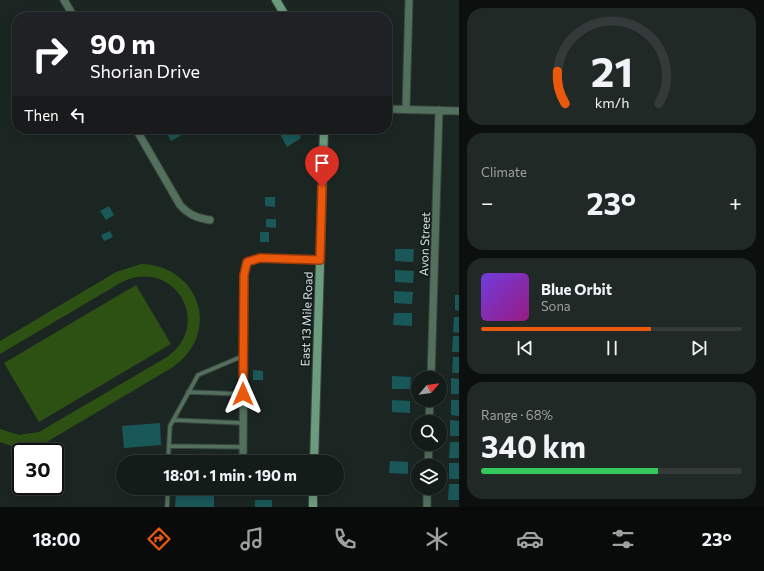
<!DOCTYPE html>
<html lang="en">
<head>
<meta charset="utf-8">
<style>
	:root { --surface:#141c1a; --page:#212927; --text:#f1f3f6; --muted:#9da1a2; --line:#333a39; --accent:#ea580c }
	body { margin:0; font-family:Commissioner,sans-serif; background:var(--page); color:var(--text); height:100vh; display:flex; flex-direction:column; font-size:15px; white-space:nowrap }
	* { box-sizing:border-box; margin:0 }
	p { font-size:13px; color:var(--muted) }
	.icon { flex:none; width:22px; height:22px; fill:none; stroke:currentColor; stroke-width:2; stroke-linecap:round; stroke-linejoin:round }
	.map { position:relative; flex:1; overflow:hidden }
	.sheet { display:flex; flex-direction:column; gap:8px; padding:8px; background:#0b0f0e; width:305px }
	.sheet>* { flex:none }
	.banner { position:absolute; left:12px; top:12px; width:380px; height:122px; border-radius:16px; box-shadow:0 2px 10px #0003,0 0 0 1px var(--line); background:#202124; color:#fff; overflow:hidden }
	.needle { width:26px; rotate:61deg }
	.fabs { position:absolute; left:411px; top:371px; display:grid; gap:8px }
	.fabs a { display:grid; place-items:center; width:36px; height:36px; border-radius:50%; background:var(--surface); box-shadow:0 2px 10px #0003,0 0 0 1px var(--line); font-size:20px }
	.speed { position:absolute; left:12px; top:443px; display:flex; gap:8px; font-size:20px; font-weight:700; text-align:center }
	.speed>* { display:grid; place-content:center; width:52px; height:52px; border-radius:50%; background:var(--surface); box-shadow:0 2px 10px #0003,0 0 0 1px var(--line); line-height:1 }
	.speed .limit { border:2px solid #111; border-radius:6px; background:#fff; color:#111 }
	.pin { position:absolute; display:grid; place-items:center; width:34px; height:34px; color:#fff; margin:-41px -17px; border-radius:50% 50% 50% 0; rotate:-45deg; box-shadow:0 0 4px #0007 }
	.pin .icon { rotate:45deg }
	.me { position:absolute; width:44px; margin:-22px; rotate:0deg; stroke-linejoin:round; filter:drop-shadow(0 0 3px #0008) }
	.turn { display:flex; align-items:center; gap:14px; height:84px; padding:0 12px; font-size:18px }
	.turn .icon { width:52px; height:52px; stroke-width:2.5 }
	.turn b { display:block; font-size:28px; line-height:34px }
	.then { display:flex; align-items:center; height:38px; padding:0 12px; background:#0003; gap:8px; font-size:15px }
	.big { font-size:30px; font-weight:700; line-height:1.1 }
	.sheet .widget { flex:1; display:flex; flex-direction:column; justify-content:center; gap:6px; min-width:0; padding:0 14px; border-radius:16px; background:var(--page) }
	.sheet .dial { align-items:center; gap:0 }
	.dial svg { height:104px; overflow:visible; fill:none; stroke:var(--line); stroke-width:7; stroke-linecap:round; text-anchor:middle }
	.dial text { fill:var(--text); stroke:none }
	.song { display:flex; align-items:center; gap:12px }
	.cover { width:48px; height:48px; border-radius:6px; background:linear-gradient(135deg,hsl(260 70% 55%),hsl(310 70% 35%)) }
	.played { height:4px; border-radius:2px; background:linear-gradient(90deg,var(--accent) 65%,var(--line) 65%) }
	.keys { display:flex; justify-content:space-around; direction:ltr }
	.heat { display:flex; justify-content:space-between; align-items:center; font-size:22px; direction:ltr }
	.charge { height:6px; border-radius:3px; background:linear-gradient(90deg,#34c759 68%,var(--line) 0) }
	.trip { position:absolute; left:116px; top:455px; width:228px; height:40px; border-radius:20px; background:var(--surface); box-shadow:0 2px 10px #0003,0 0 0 1px var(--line); font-weight:700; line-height:40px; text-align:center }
	.tabs { display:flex; height:64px; justify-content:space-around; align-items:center; background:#080b0a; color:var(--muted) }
	.tabs .icon { width:28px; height:28px }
	.tabs .on { color:var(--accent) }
	.tabs b { font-size:18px; color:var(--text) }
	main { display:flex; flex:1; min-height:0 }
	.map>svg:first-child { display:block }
</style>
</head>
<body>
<main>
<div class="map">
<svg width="459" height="507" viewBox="0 0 459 507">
	<rect width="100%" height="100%" fill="#1b2623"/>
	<path fill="#2d5013" d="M141,264C200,266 222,333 173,367L30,452H21V457L16,460L10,450L15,447L0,442V429L19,435L39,432L167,357C214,324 174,257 122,282L0,354V341L116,272Z
		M136,285L171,344L39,422L4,363Z"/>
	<path fill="#1a5759" d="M171,129H192L171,141L166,132Z
		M285,129H296L301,138L287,147L279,132Z
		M265,197H275V207L265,206Z
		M109,206L114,215L106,220L100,211Z
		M266,219H276V228L266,227Z
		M110,231L113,237L104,241L101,235Z
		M260,232H269V242H260Z
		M395,249H414L413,262L395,261Z
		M395,270L414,271L413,283L395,282Z
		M394,291L413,292L412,304L394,303Z
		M455,295H459V311L455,310Z
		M394,313H412V326L393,325Z
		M454,317H459V333L453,332Z
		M453,336H459V352H452Z
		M453,357H459V373H452Z
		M253,370L263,371V380H253Z
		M392,376L411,377L410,389H392Z
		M451,378L459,379V394H451Z
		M392,400L410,401V413L392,412Z
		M451,400H459V416L451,415Z
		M450,420L459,421V436H450Z
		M160,423L161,445L124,448L122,426Z
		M450,442H459V458H449Z
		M390,461L408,462V474L389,473Z
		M449,463H459V479H449Z
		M449,484H459V500H448Z
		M176,491L214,492V507H175Z
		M255,500H272V507H255Z"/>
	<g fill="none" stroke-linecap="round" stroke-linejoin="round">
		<g stroke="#394441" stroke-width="5.5">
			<path id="service" d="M188,392L243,394
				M173,420L243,423
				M169,446L243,447
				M168,462L170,426L198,375L243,356
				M167,507L168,488"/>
		</g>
		<g stroke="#394441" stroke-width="9">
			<path id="minor" d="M64,0L74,17
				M387,109L459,111
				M406,109L409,0
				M136,129L180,205C189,215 197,218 210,220
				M431,378L439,110
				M429,422L430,400
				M243,462L244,275L247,262L260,258L320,260
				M428,466L429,444
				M427,507V488"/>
		</g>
		<g stroke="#394441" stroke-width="10">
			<path id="secondary" d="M276,0L286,17
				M314,462L324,129
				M313,507V488"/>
		</g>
		<use href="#service" stroke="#53705d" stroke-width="3.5"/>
		<use href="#minor" stroke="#53705d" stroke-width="7"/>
		<use href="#secondary" stroke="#6c9c7e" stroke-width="8"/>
	</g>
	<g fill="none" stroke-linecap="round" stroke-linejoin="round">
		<g stroke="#983908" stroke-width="10">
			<path id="route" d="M243,394L244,275L247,262L260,258L320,260L322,187"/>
		</g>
		<use href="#route" stroke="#ea580c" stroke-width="7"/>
	</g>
	<g text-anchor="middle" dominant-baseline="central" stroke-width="3.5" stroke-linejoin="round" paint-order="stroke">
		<g font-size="12" fill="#d8e0de" stroke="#111d1a">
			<text transform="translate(424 244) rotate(-88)">Avon Street</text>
			<text transform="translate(306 319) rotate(-88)">East 13 Mile Road</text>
		</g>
	</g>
</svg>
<div class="fabs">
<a><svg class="needle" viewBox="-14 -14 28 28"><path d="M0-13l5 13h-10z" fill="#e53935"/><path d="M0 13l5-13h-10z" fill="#9da1a2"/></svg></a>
<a><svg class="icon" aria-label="search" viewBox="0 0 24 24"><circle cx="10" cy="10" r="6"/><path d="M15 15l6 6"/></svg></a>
<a><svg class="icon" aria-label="layers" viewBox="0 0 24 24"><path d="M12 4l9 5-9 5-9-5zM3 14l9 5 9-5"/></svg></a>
</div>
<div class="speed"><div class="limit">30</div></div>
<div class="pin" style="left:322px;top:187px;background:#d93025"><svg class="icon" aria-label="arrive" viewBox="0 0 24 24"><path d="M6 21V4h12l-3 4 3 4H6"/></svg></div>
<svg class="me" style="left:243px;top:394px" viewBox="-20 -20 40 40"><path d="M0-17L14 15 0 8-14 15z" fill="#ea580c" stroke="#fff" stroke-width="4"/></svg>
<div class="trip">18:01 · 1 min · 190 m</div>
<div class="banner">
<div class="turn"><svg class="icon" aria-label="right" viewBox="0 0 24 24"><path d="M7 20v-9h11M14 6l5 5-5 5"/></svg><div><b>90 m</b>Shorian Drive</div></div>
<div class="then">Then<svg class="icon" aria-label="left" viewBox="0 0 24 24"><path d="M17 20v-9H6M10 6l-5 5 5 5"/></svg></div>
</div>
</div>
<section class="sheet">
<div class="widget dial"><svg viewBox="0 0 100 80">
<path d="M14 69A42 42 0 1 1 86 69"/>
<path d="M14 69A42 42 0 0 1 8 44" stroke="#ea580c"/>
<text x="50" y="56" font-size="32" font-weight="700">21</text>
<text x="50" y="72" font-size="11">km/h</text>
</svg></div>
<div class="widget"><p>Climate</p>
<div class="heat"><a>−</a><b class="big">23°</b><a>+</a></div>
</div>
<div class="widget">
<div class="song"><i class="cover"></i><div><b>Blue Orbit</b><p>Sona</p></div></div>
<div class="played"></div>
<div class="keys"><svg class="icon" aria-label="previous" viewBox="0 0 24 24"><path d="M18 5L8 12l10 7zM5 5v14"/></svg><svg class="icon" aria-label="pause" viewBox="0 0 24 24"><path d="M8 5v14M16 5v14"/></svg><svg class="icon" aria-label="next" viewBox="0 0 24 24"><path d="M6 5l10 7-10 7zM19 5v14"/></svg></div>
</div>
<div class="widget"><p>Range · 68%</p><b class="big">340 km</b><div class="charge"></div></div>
</section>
</main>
<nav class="tabs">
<b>18:00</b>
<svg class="icon on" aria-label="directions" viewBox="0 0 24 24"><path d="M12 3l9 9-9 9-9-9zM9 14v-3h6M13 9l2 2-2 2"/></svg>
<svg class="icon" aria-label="music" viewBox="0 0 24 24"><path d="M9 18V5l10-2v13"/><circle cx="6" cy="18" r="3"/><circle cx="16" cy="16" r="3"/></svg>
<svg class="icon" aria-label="phone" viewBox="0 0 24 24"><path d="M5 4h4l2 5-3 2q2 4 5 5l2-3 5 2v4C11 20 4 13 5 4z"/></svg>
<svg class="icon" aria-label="climate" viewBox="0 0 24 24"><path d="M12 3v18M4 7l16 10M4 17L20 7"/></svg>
<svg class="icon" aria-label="car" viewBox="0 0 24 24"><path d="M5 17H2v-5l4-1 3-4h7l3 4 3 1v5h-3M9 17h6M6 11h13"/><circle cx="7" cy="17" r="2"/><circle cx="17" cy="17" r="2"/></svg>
<svg class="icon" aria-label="filters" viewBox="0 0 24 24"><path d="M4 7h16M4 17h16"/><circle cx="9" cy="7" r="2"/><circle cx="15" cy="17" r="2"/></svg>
<b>23°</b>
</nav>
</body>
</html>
